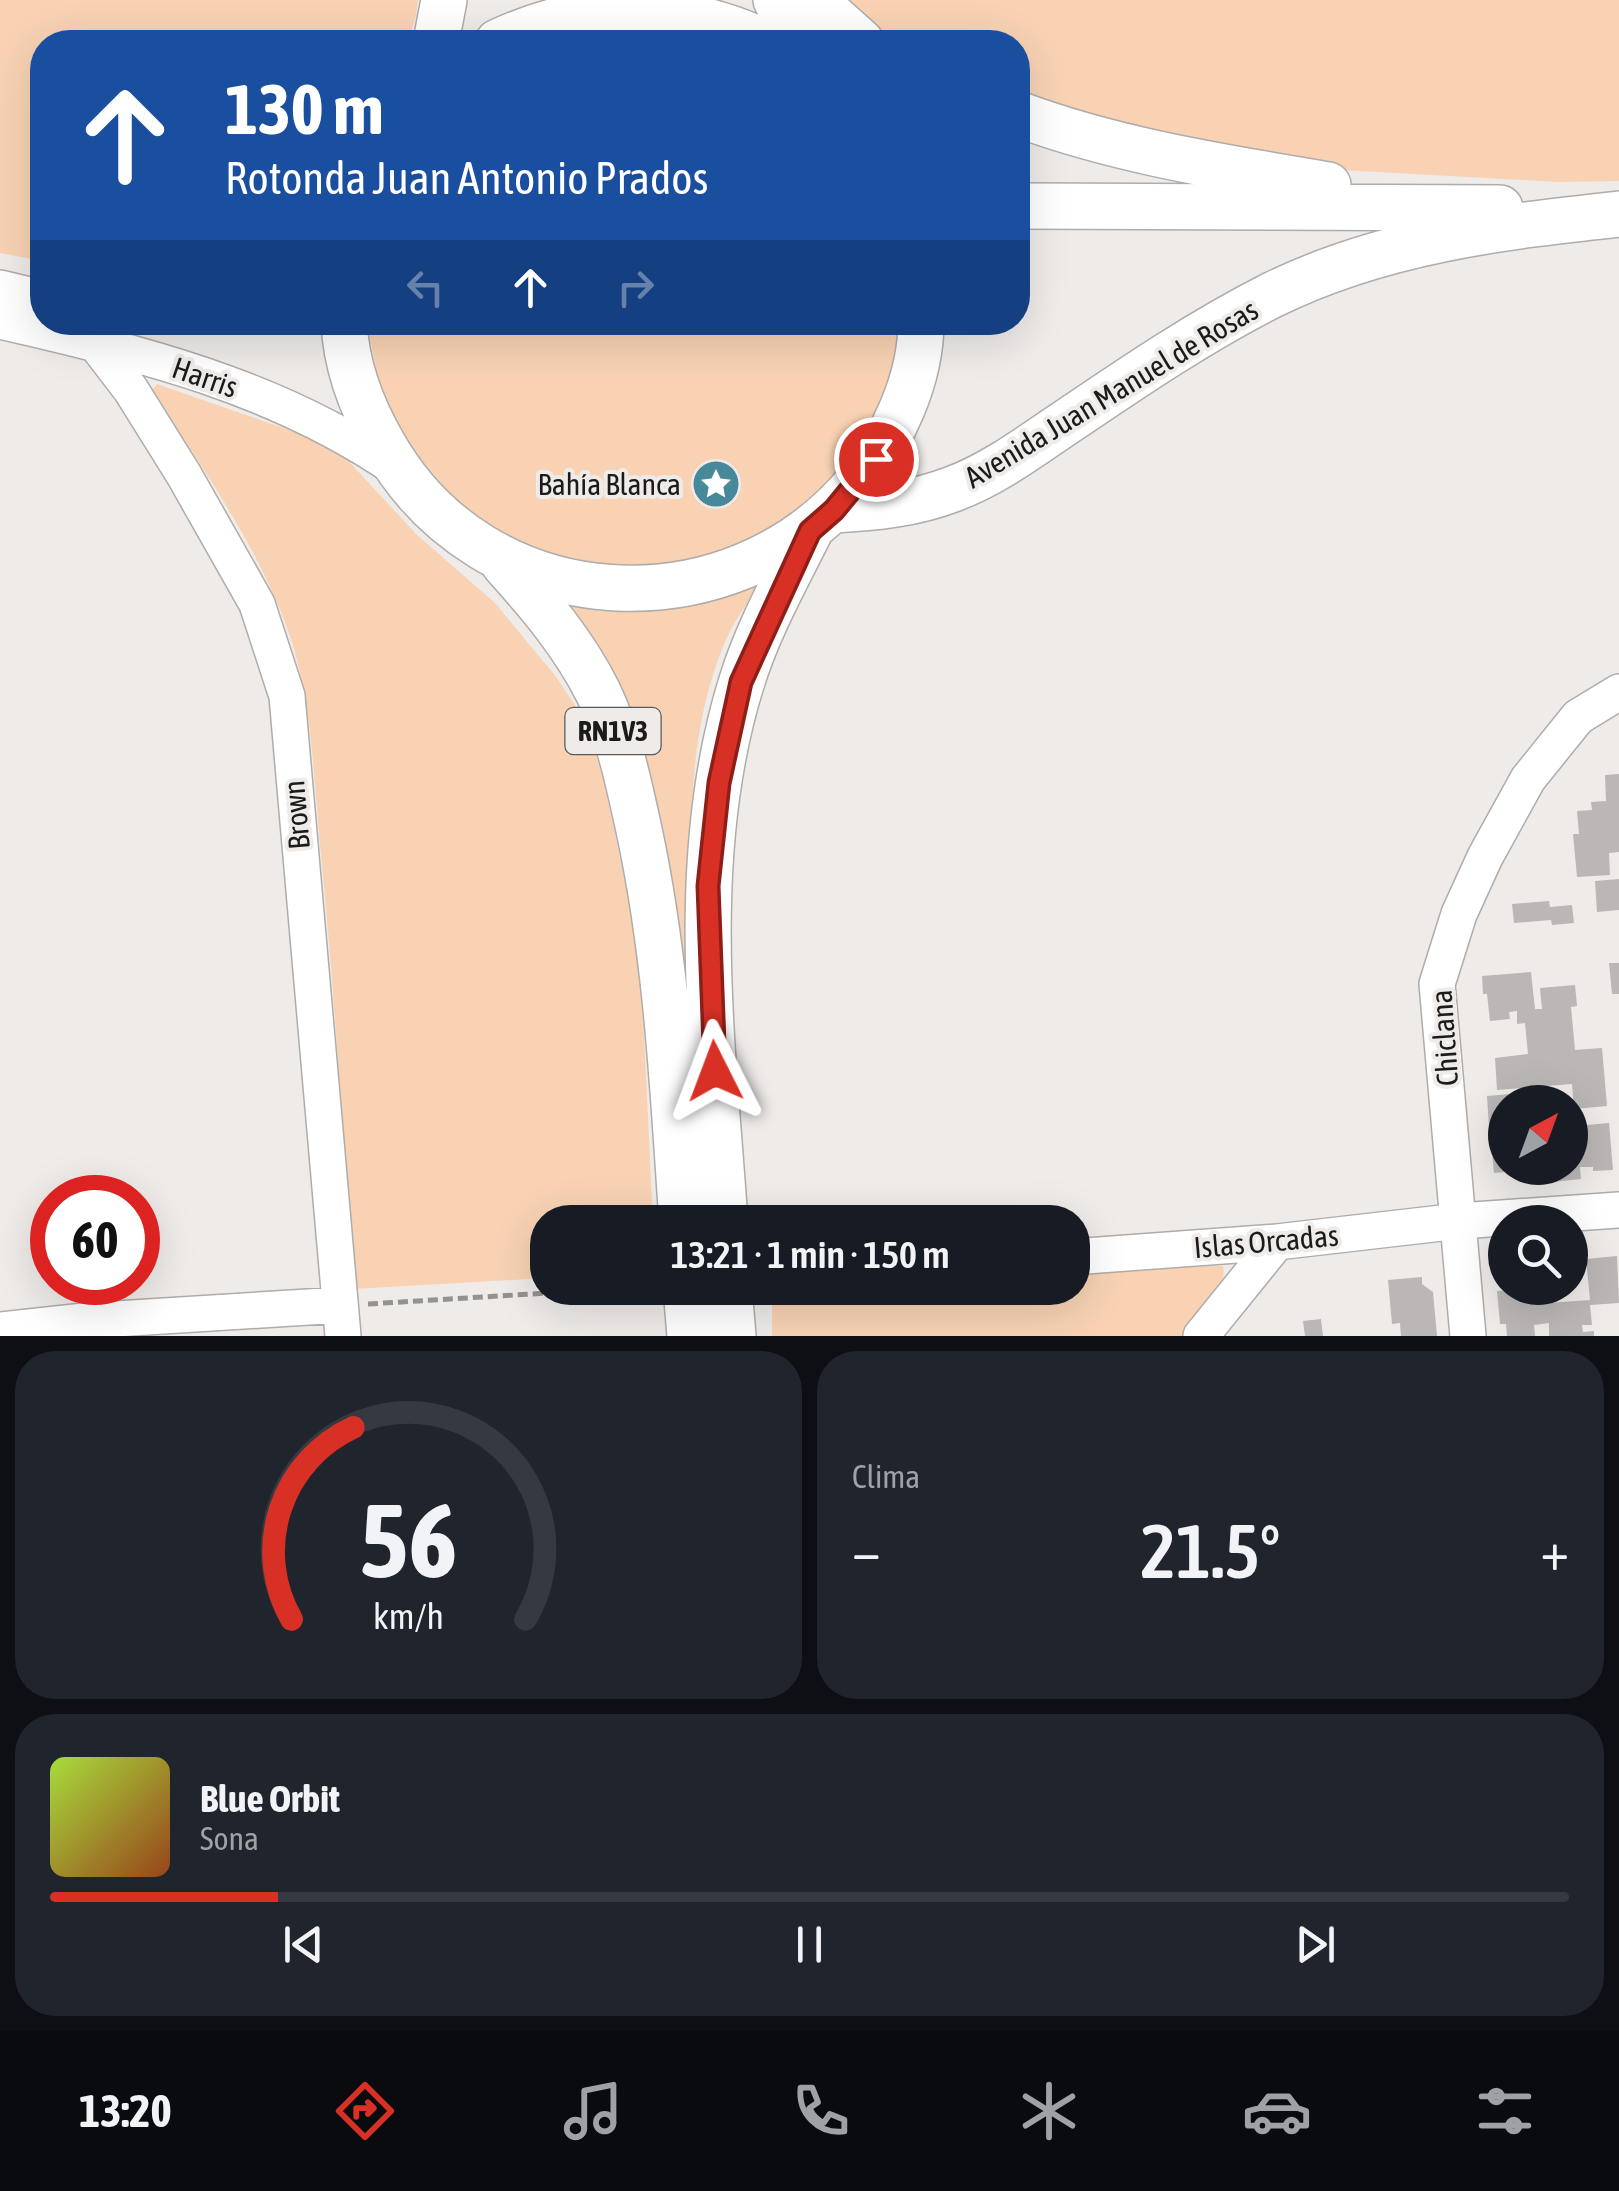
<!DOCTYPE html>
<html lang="es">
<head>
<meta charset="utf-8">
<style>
	:root { --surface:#171b24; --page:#20242c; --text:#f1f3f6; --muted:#9ea1a6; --line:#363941; --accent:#d93025 }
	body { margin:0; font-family:"Asap Condensed",sans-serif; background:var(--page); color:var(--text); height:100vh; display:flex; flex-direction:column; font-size:38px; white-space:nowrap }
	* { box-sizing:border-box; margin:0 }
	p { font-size:32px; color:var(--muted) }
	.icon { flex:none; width:55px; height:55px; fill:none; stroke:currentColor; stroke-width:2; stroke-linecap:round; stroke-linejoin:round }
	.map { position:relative; height:1336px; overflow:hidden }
	.details { display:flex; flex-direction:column; gap:15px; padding:15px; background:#0d0f14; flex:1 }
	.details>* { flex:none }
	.top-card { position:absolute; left:30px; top:30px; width:1000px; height:305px; border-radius:40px; box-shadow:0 10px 40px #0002; background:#1a4fa0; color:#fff; overflow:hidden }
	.needle { width:65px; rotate:41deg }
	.tools { position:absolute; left:1488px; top:1085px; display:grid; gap:20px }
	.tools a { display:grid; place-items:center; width:100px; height:100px; border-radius:50%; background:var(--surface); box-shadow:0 10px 40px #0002; font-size:50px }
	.speed { position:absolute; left:30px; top:1175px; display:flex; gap:20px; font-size:50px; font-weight:700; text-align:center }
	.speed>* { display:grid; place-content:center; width:130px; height:130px; border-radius:50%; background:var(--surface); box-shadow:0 10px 40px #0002; line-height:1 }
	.speed .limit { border:15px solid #d22; background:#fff; color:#111 }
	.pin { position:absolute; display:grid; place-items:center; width:85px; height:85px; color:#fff; margin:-42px; border:5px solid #fff; border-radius:50%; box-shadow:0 2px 10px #0007 }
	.me { position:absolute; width:110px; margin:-55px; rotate:357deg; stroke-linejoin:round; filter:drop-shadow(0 0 8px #0008) }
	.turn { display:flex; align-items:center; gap:35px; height:210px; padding:0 30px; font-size:45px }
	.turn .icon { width:130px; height:130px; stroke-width:2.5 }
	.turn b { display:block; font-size:70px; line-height:85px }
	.lanes { display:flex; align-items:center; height:95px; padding:0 30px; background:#0003; justify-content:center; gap:50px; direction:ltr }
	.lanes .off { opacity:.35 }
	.big { font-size:75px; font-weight:600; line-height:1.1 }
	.details .tile { flex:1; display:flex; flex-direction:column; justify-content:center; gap:15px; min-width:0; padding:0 35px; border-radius:40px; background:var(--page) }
	.details .dial { align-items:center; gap:0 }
	.dial svg { height:260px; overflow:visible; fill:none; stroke:var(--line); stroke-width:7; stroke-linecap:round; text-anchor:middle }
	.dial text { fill:var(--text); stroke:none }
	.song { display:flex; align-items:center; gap:30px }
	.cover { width:120px; height:120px; border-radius:15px; background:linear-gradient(135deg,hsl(80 70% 55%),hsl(20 70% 35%)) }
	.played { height:10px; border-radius:5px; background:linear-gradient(90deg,var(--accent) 15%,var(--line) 15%) }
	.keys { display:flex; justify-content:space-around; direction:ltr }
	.heat { display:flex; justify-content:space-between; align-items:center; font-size:55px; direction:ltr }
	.details .tiles { flex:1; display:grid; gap:15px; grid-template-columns:1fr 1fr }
	.tile:last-child { grid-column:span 2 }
	.trip { position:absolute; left:530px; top:1205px; width:560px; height:100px; border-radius:40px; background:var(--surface); box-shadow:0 10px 40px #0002; font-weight:600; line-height:100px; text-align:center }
	.tabs { display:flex; height:160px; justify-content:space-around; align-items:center; background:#090b0e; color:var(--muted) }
	.tabs .icon { width:70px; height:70px }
	.tabs .current { color:var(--accent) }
	.tabs b { font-size:45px; color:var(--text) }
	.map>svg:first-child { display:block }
</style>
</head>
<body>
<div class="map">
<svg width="1619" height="1336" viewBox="0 0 1619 1336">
	<rect width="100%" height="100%" fill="#eeebe9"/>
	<path fill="#f8d2b3" d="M0,0H418L416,16L407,42H42V261L0,253Z
		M836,0H1619V181L1559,182L1306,168L1018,102V42H889L853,18Z
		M367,323H903L902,346L874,429L820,499L746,548L659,570L569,563L487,526L452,498L421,465L397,427L379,385Z
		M157,384L306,436L341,453L417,535L495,603L557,678L584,719L603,778L640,951L653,1222H548L547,1278L353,1289C343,1141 335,992 320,844C314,779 312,712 294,649C270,566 205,470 156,398L153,389Z
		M765,577C751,598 735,618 725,642C680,749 691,867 698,980C702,1061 706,1142 711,1222L682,1011L555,596C584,602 613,610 642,609C684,608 726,589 765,577Z
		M1208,1266H1223C1227,1295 1200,1316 1182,1336H772V1306L782,1296L796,1292L863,1288H1072L1073,1275Z"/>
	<path fill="#bab7b6" d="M1619,774V852L1609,853L1610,875L1577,877L1573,834H1579L1577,811L1592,810L1591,802L1606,801L1605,775Z
		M1619,879V910L1597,912L1595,881Z
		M1549,901L1550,907L1572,905L1574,923L1552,925L1551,920L1514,923L1512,904Z
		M1609,963H1619V994H1612Z
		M1531,972L1535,1009H1542L1540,988L1575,985L1577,1006L1571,1007L1575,1050L1602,1048L1607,1106L1574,1109L1572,1084L1497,1090L1495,1058L1528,1054L1525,1023L1517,1024V1011L1509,1012L1510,1019L1490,1021L1487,994H1483L1482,976Z
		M1521,1093L1522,1102H1505V1126L1489,1127L1487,1096Z
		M1609,1123L1613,1170L1593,1171V1167H1580L1581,1179L1552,1182L1551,1168H1570V1133H1576V1126Z
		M1505,1132V1168H1526V1170L1494,1173L1490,1133Z
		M1617,1256L1619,1303L1590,1305L1592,1325H1582L1583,1332L1594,1331V1336H1549V1323L1534,1325L1535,1336H1507L1506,1324H1500L1497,1291L1546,1288L1547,1303L1590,1300L1586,1259Z
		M1422,1277V1284L1433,1292L1437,1336H1401L1400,1323L1392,1324L1388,1280Z
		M1321,1319L1323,1336H1305L1303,1321Z"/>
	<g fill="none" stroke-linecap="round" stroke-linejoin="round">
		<g stroke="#afacaa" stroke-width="38">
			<path id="minor" d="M0,288L42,298
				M0,321C138,352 277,387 395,468
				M95,343L131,390L184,475L257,604L287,696L343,1336
				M1072,1257L1277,1242L1459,1221L1619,1210
				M0,1330L84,1321L340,1305
				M1201,1336L1277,1242
				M1468,1336L1437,984L1459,914L1485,857L1528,779L1578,717L1619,692"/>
		</g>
		<g stroke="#afacaa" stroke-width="48">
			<path id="major" d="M776,0L799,42
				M814,0L861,42
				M436,42L444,0
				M498,42C588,0 675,1 765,42
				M1018,114C1117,151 1223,167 1328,185
				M1018,206L1500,208
				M344,322C346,366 361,406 383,444C483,622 730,636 858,482C893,439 921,379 921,322
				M834,510C875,508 914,504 953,489C996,473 1033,444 1071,419C1136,375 1201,331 1272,295C1382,241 1499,227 1619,214
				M504,564C540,604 574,644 598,692C619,735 629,784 639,830C667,960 673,1091 682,1222
				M725,1222C713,1044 687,858 741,684C757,631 785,581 810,531
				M686,1288L690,1336
				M729,1288L733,1336"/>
		</g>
		<path stroke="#949290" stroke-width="5" stroke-dasharray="10 5" stroke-linecap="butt" d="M368,1304L629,1288"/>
		<use href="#minor" stroke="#fff" stroke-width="35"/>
		<use href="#major" stroke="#fff" stroke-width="45"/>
	</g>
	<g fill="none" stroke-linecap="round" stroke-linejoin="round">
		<g stroke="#8d1f18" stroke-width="25">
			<path id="route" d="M715,1071L708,886L719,783L741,682L810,531L834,510L876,459"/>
		</g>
		<use href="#route" stroke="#d93025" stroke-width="18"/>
	</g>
	<defs>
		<g id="sight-disc" transform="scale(2.5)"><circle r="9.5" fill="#47899a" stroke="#eeebe9"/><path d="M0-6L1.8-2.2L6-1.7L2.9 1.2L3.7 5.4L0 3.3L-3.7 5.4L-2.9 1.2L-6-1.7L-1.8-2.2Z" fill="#fff"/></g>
	</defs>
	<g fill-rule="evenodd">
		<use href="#sight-disc" x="716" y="484"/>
	</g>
	<g text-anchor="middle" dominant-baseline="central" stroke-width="8" stroke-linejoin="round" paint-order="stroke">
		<rect fill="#eeebe9" stroke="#5b5958" stroke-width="2.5" x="565.5" y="708" width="95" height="46" rx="8"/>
		<g font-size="28" font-weight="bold" fill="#1c1b1a">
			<text x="613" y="731">RN1V3</text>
		</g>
		<g font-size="30" fill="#1c1b1a" stroke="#eeebe9">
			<text transform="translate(205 377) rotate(19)">Harris</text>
			<text transform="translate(1111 393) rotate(-31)">Avenida Juan Manuel de Rosas</text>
			<text transform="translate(296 815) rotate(-95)">Brown</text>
			<text transform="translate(1444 1038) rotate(-94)">Chiclana</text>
			<text transform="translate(1266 1241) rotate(-5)">Islas Orcadas</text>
		</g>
		<g font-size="30" fill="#1c1b1a" stroke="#eeebe9" text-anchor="end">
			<text x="681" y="484">Bahía Blanca</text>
		</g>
	</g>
</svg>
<div class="tools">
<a><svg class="needle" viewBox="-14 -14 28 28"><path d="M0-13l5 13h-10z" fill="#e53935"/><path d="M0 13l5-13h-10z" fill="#9ea1a6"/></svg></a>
<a><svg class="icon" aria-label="search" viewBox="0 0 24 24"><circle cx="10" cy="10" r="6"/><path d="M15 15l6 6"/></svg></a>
</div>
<div class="speed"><div class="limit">60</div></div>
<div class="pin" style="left:876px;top:459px;background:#d93025"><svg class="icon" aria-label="arrive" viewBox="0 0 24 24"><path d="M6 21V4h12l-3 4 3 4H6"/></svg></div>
<svg class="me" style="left:715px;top:1071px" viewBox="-20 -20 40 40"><path d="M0-17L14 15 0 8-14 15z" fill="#d93025" stroke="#fff" stroke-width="4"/></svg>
<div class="trip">13:21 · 1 min · 150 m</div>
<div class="top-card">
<div class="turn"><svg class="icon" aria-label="ahead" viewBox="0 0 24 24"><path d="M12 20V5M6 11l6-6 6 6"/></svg><div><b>130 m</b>Rotonda Juan Antonio Prados</div></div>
<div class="lanes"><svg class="icon off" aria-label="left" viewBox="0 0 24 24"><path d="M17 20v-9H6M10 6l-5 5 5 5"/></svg><svg class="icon" aria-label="ahead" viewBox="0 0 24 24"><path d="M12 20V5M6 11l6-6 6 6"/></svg><svg class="icon off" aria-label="right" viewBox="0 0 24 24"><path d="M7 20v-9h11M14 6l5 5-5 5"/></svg></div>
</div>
</div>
<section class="details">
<div class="tiles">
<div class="tile dial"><svg viewBox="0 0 100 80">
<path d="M14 69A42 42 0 1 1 86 69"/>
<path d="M14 69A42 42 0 0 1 33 10" stroke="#d93025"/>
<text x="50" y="56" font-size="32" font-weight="700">56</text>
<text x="50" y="72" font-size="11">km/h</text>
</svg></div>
<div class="tile"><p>Clima</p>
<div class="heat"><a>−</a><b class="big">21.5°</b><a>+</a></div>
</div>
<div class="tile">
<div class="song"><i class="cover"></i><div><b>Blue Orbit</b><p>Sona</p></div></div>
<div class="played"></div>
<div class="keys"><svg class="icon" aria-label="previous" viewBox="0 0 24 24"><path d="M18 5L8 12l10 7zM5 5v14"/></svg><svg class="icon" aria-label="pause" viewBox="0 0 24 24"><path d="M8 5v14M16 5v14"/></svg><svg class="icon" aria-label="next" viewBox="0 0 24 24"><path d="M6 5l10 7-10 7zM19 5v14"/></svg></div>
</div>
</div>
</section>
<nav class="tabs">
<b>13:20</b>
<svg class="icon current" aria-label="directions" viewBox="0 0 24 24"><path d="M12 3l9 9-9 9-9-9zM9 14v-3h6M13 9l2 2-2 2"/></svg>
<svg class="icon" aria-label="music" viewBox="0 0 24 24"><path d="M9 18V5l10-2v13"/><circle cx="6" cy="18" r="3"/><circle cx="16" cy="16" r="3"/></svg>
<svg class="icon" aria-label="phone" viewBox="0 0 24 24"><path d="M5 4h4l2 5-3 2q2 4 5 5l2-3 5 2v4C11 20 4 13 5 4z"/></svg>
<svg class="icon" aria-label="climate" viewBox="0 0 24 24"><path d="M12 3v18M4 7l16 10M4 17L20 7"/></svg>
<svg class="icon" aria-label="car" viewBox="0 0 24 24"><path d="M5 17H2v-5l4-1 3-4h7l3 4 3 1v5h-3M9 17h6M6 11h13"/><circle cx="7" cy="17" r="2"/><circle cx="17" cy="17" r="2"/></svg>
<svg class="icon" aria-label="filters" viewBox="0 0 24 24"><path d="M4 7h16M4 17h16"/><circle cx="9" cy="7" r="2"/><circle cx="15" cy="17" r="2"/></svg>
</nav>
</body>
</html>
